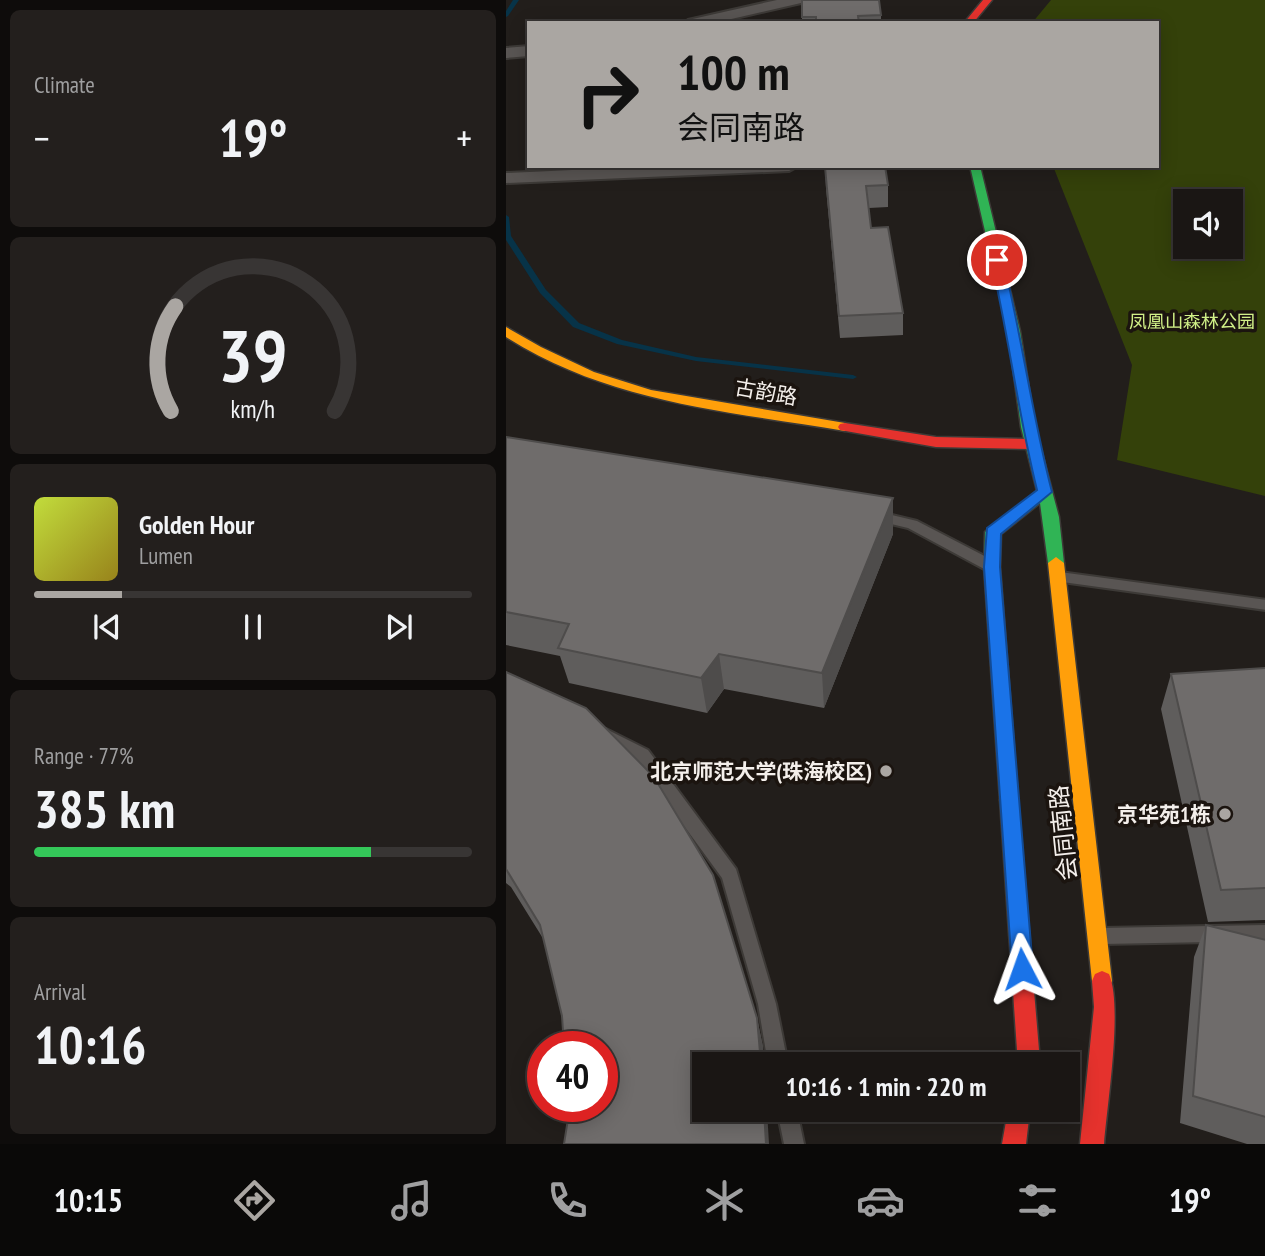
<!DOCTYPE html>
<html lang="en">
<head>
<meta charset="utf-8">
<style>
	:root { --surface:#1a1614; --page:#231f1d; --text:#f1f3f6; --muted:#9f9fa0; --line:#383534; --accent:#aaa6a2 }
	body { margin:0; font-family:"PT Sans Narrow","Noto Sans SC",sans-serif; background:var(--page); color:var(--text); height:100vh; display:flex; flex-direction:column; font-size:26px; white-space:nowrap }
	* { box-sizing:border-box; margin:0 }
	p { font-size:23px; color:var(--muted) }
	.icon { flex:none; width:38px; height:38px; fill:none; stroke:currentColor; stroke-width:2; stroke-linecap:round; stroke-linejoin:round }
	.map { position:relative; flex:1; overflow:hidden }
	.details { display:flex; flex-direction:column; gap:10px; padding:10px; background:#0e0c0b; width:506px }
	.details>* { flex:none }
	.top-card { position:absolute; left:21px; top:21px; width:632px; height:147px; border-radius:0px; box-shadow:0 4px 18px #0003,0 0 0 2px var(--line); background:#aaa6a2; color:#111; overflow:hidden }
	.fabs { position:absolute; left:667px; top:189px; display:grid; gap:14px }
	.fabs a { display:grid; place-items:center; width:70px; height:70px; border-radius:0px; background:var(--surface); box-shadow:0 4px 18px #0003,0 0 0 2px var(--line); font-size:35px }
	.speed { position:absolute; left:21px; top:1031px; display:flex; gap:14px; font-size:35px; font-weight:700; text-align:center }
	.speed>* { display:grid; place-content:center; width:91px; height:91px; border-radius:50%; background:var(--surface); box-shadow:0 4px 18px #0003,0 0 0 2px var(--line); line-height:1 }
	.speed .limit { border:10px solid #d22; background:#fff; color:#111 }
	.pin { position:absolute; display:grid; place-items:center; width:60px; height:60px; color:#fff; margin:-30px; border:4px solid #fff; border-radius:50%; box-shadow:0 2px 7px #0007 }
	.me { position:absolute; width:77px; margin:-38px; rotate:356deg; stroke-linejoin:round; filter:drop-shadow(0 0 5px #0008) }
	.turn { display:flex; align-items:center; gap:24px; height:147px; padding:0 35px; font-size:32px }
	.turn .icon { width:91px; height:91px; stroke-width:2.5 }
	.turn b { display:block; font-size:49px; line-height:60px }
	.big { font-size:52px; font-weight:700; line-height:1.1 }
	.details .widget { flex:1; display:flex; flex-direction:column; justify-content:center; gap:10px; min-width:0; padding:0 24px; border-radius:10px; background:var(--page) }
	.details .dial { align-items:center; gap:0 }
	.dial svg { height:182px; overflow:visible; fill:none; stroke:var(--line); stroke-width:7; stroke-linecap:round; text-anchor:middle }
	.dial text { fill:var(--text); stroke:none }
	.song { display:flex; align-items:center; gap:21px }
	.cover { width:84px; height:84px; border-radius:10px; background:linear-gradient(135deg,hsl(70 70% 55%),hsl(50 70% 35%)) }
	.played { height:7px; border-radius:4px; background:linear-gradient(90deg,var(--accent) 20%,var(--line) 20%) }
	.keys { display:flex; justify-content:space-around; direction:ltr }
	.heat { display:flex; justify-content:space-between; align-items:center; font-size:38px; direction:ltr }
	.charge { height:10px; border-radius:5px; background:linear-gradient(90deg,#34c759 77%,var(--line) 0) }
	.trip { position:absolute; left:186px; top:1052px; width:388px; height:70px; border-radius:0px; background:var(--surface); box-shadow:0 4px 18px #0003,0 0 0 2px var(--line); font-weight:700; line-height:70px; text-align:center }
	.dock { display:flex; height:112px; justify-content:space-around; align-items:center; background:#0a0908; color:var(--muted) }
	.dock .icon { width:49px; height:49px }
	.dock .on { color:var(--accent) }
	.dock b { font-size:32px; color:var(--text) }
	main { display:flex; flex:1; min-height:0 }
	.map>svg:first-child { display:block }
</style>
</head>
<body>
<main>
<section class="details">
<div class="widget"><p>Climate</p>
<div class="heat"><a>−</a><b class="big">19°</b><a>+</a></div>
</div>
<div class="widget dial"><svg viewBox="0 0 100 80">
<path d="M14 69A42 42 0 1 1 86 69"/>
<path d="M14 69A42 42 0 0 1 16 23" stroke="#aaa6a2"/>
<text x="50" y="56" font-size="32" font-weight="700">39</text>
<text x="50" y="72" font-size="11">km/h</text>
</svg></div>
<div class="widget">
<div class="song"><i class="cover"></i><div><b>Golden Hour</b><p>Lumen</p></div></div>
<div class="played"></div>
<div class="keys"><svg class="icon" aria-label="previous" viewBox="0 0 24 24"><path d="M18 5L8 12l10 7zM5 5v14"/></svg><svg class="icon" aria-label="pause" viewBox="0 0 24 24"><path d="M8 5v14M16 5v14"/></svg><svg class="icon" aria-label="next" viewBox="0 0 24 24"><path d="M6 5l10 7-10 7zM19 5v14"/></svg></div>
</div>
<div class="widget"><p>Range · 77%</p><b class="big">385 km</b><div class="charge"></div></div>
<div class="widget"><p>Arrival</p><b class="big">10:16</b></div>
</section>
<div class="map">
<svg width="760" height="1144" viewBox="0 0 760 1144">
	<rect width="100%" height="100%" fill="#221e1b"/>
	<path fill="#34410a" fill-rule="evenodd" d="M545,0H759V496L611,460L626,365L547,166H651V23H526ZM679,201H724V247H679Z"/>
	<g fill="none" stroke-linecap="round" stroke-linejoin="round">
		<path fill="#073348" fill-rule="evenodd" d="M7,0H13L2,16L0,17V11Z
			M0,215L3,217L5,236L40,290L73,323L116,340L190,357L347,375L351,377L347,379L190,361L111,344L67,327L34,293L0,240Z"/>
		<g stroke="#3d3a37" stroke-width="4">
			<path id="lane" d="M369,511L411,521L490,562L492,566L490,570H480L402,528L364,519L362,516L364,513Z
				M554,572L760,600V610L549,581L547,577L549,573Z
				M100,729L142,750L230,869L270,1004L282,1064H262L252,1004L216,878L130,760L94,740L92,735L94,730Z
				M760,925V941L596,944L590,942L587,936L590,930L596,928Z
				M271,1110H291L298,1144H278Z"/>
		</g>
		<g stroke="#3d3a37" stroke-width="4">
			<path id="street" d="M271,0H297L295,3L208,23H180L182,20Z
				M23,46V56L0,58V48Z
				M151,166H292L283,171L0,183V173Z"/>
		</g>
		<g stroke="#3d3a37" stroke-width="3">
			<path id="fast" d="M464,166H474L514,331L529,427L553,517L558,563L550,569L542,563L534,503L495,534L494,567L512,800L510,806L503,808L496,806L494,800L478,567L479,532L531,491L515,427L502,331Z"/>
		</g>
		<g stroke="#3d3a37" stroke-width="3">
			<path id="slow" d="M0,327L35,347L88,372L145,390L339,423L346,427L339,431C220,411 104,403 0,337Z
				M550,557L558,563L606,981L603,988L596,991L589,988L586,981L542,563Z"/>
		</g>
		<g stroke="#3d3a37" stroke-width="3">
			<path id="jam" d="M477,0H486L467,23H458Z
				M339,423L430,437L526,439L533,444L526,449L430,447L334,430L332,427L334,424Z
				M503,792L510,794L512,800L533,1050L531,1064H509L511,1050L494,800L496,794Z
				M596,971L603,974C617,1006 601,1105 598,1144H574L588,1007L586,981L589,974Z
				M502,1110H524L520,1144H496Z"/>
		</g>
		<use href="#lane" fill="#595553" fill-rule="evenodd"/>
		<use href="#street" fill="#595553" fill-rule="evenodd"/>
		<use href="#fast" fill="#30b455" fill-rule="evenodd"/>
		<use href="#slow" fill="#ff9f0a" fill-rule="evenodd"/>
		<use href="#jam" fill="#e5322d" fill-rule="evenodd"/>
	</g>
	<path fill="#5f5d5c" d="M296,0L375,15V23H296Z
		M319,167L382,185V207L363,208L365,228L397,313V335L334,338L320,188Z
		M0,437L387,534L318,708L218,689L201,713L63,683L54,656L0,645Z
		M760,668V920L702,922L655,709L665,674Z
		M0,672L251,1018L257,1047L62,1119L56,1016L38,940L5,887L0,883Z
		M700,925L760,940V1144H741L674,1123L688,957Z"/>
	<path fill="#4e4c4b" d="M387,498V534L318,708L316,673Z
		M213,654L218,689L201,713L195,678Z
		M251,1018L257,1047L258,1064H255Z
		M258,1110H261L263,1144H260Z"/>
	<path fill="#6f6c6b" stroke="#4e4c4b" stroke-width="2" d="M296,0H373L375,15L352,16L353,23H310V17H296Z
		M340,166H379L382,185L360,186L365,228L382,227L397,313L333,316L319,167Z
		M0,437L387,498L316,673L213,654L195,678L52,648L63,624L0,612Z
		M760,668V888L715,890L665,674Z
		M0,672L80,708L148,777L207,875L251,1018L255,1064H198V1110H258L260,1144H58L62,1119L61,1106H96V1046H58L56,1016L34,925L0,869Z
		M700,925L760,940V1117L687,1096Z"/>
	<path fill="#1a73e8" stroke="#114b97" stroke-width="2" d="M491,257L497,260C516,337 526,415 546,492L495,534L494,567L527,969L524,976L516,979L509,976L506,969L478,567L481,528L531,490C512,414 503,337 485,260Z"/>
	<g fill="#aaa6a2" stroke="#1b140f" stroke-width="2.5">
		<circle cx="380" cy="771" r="7"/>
		<circle cx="719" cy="814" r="7"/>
	</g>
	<g text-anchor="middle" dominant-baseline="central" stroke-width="7" stroke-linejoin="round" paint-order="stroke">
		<g font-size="18" fill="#d1f088" stroke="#1b140f">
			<text x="686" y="321">凤凰山森林公园</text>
		</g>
		<g font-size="21" fill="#f4efeb" stroke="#1b140f">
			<text transform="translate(260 392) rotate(10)">古韵路</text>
		</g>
		<g font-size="21" font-weight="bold" fill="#f4efeb" stroke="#1b140f" text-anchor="end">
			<text x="366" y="771">北京师范大学(珠海校区)</text>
			<text x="705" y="814">京华苑1栋</text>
		</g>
		<g font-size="24" fill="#f4efeb" stroke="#1b140f">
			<text transform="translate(557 833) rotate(-96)">会同南路</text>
		</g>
	</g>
</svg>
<div class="fabs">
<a><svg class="icon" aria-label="sound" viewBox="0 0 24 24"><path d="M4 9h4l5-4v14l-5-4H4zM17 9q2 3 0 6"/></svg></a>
</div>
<div class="speed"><div class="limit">40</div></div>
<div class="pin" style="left:491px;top:260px;background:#d93025"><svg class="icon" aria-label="arrive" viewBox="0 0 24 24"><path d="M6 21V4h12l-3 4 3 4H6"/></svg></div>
<svg class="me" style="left:516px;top:969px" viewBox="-20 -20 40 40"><path d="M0-17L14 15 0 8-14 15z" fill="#1a73e8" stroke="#fff" stroke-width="4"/></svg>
<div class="trip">10:16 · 1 min · 220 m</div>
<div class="top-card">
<div class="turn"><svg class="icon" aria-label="right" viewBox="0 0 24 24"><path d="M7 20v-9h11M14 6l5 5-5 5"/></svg><div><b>100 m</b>会同南路</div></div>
</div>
</div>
</main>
<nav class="dock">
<b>10:15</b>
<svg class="icon on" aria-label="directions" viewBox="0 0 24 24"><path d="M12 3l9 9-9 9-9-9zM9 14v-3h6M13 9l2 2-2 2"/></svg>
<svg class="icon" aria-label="music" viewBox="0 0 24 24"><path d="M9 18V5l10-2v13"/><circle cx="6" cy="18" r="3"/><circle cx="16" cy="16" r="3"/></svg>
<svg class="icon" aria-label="phone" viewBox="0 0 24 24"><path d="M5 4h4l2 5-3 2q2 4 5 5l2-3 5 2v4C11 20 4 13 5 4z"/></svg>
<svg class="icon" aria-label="climate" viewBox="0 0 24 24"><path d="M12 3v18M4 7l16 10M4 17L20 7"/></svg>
<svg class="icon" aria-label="car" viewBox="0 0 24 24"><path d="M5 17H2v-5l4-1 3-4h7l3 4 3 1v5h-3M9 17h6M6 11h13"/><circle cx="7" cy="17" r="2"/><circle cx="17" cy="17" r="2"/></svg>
<svg class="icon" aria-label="filters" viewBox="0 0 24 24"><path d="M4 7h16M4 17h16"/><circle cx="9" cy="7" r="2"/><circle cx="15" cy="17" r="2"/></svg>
<b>19°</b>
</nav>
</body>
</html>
